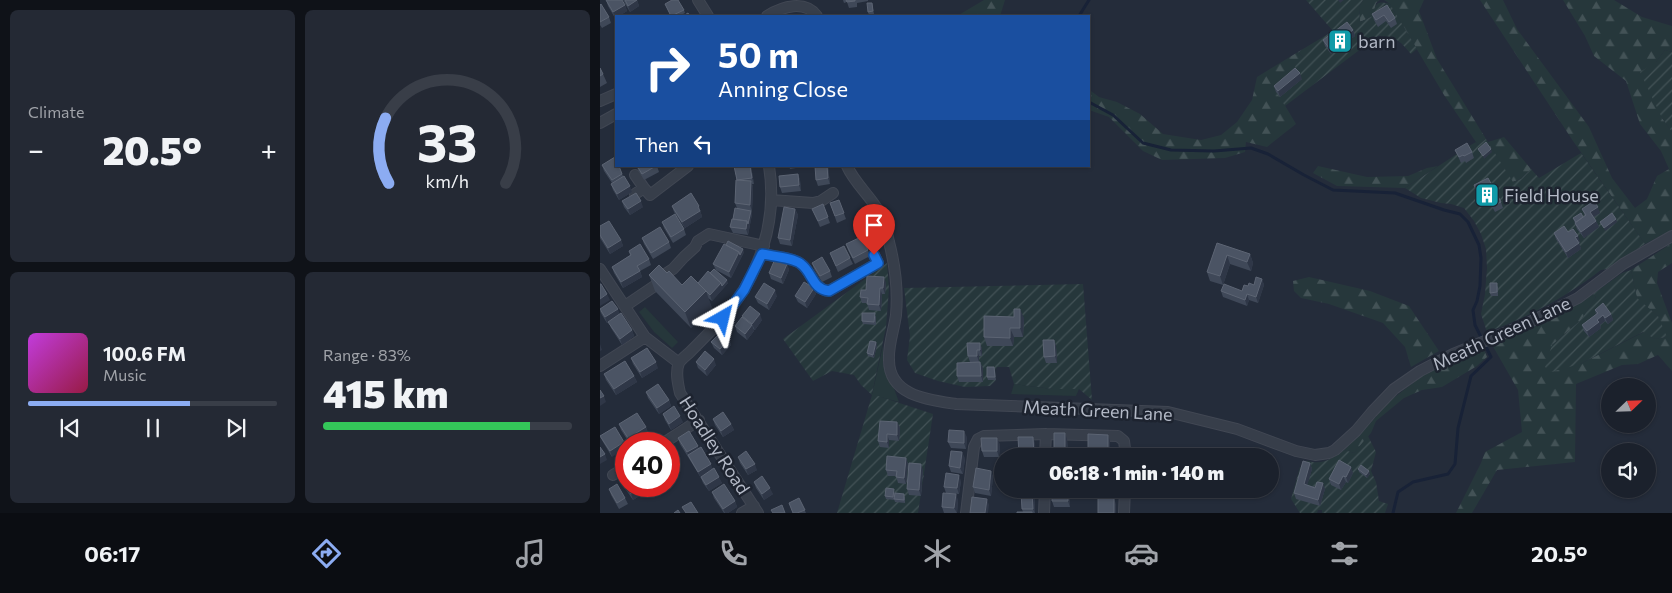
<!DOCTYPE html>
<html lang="en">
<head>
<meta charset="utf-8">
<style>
	:root { --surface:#1b212c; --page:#242934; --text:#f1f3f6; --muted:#a0a3a9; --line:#393e48; --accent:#8cacf2 }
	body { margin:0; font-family:Commissioner,sans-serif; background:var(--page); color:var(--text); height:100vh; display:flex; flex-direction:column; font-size:19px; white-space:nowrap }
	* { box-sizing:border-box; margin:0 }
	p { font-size:16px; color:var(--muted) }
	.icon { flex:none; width:28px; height:28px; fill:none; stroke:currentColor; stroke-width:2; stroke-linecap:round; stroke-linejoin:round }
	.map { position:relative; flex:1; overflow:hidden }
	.sheet { display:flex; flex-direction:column; gap:10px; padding:10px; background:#0f1218; width:600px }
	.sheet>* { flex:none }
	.hud { position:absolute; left:15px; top:15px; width:475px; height:152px; border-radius:0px; box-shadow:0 1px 4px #0004,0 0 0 1px var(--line); background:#1a4fa0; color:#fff; overflow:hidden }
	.needle { width:32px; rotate:67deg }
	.tools { position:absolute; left:1001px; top:378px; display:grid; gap:10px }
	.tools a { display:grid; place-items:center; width:55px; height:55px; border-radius:50%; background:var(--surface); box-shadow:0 1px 4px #0004,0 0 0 1px var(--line); font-size:25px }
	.speed { position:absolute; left:15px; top:432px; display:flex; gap:10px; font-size:25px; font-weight:700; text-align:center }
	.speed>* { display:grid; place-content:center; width:65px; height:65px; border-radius:50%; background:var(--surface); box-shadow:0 1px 4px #0004,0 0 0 1px var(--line); line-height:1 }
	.speed .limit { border:8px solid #d22; background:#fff; color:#111 }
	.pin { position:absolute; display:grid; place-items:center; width:42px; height:42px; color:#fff; margin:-51px -21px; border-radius:50% 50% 50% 0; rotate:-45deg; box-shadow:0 0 5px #0007 }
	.pin .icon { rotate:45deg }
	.me { position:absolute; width:55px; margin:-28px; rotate:37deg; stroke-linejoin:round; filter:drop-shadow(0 0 4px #0008) }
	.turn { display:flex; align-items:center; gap:18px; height:105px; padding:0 20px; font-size:22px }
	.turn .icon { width:65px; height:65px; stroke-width:2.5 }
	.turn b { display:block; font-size:35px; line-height:42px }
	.then { display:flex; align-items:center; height:48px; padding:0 20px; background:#0003; gap:10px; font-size:19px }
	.big { font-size:38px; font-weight:800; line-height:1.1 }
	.sheet .widget { flex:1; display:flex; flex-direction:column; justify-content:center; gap:8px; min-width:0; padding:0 18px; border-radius:8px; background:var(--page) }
	.sheet .dial { align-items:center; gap:0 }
	.dial svg { height:130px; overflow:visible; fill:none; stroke:var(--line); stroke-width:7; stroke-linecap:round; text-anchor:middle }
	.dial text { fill:var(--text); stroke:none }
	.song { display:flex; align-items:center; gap:15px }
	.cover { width:60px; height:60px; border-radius:8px; background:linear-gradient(135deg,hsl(290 70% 55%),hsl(340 70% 35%)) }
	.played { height:5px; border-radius:2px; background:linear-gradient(90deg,var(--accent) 65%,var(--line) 65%) }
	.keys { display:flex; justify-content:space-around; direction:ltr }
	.heat { display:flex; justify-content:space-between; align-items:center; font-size:28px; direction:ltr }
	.charge { height:8px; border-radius:4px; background:linear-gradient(90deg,#34c759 83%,var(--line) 0) }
	.sheet .tiles { flex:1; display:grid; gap:10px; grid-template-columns:repeat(2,1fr) }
	.trip { position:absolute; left:394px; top:448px; width:285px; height:50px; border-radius:25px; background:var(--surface); box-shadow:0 1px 4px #0004,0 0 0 1px var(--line); font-weight:800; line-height:50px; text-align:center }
	.dock { display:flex; height:80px; justify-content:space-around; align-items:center; background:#0b0d12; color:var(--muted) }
	.dock .icon { width:35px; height:35px }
	.dock .selected { color:var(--accent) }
	.dock b { font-size:22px; color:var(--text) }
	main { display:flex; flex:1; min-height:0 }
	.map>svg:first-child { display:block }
</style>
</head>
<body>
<main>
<section class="sheet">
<div class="tiles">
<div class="widget"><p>Climate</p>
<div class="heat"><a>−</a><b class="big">20.5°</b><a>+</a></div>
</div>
<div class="widget dial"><svg viewBox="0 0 100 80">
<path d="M14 69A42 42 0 1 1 86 69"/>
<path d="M14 69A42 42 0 0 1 12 29" stroke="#8cacf2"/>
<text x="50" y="56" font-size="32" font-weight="700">33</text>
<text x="50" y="72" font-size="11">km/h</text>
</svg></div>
<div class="widget">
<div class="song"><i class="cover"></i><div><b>100.6 FM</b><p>Music</p></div></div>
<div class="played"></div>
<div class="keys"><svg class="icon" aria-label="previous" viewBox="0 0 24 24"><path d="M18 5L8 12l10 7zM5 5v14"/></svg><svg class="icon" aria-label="pause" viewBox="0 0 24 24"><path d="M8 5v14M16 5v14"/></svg><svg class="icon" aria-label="next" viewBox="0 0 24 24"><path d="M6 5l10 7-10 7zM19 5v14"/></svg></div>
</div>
<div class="widget"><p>Range · 83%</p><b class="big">415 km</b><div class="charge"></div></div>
</div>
</section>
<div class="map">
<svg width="1072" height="513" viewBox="0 0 1072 513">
	<defs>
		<pattern id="forest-firs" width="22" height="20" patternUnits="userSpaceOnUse" patternTransform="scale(1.25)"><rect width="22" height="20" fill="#26373b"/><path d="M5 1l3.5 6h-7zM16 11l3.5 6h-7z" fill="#435256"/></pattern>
		<pattern id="garden-furrows" width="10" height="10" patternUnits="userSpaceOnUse" patternTransform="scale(1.25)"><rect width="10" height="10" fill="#26373b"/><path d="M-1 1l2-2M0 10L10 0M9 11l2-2" fill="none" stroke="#435256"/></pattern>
	</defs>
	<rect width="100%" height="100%" fill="#242c3a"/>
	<path fill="#26373b" d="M45,307L78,342L72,348L54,332L39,312Z
		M283,345V364L292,383L299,402L272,395Z
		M414,384L453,389H479L476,396L411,394Z"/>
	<path fill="url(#forest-firs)" d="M384,0H405L400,16H357Z
		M763,0H780L776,3L773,16L760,22L759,7Z
		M784,0H824L819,11L837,59L886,139L878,145L844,95L790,4Z
		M880,0H903L917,29L989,127L1012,178L1035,208L1047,199L1057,176L1069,169L1061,151L1040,124L1026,81L994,56L985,36L963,0H1014L1042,17L1072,26V52L1065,50L1056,62L1062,118L1072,132V230L1045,244L973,141Z
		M698,52L703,57L697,74L680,97L696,124L667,147L646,142L645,152L625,158L562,160L543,151L509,117L489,110V96L491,91L499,97L517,102L540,114L563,134L601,140L621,135L637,122L652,100L657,77Z
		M904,137L931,169L921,179L912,182L888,142Z
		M718,166L767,177L808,176L827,168L838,166L805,188L737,186L713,173Z
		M1072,243V263L1058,272L1057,283L1072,323V371L1058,355L1038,364L1022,365L976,384L975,462L897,470L872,513H856L881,463L885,452L922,432L918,390L891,343L949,319L993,294L996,297L981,320L952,345L980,364L1044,332L1055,339L1066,337L1058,316L1037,299L1031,270Z
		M709,277L770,291L809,306L839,351L811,367L805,347L783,323L729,304L701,298L694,291L693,281Z
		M882,345L887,357L877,366L842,387L822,390L804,398L776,421L771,433L754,453L744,450L764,430L791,400L822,376L857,356Z"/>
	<path fill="url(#garden-furrows)" d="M706,0H763L759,7L760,22L773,16C775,4 776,0 790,4L817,49L811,54C799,40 797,37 778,36L685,106L676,92L697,74L695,66L703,57L698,52L733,31Z
		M1065,50L1072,52V132L1062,118L1040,72L1056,62Z
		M886,139L913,182L921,179L931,169L939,178L981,153L1045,244L1007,269L1001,270C966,297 929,317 887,332L881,314L885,294L887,268L886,249L881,234L874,221L864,208L851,204L841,203L821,198L805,188L869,146L876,142L878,145Z
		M287,263L289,289L286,327L272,394L333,414L318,513H237L272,395L261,385L254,375L232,371L213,381L183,339Z
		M1031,270L1037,298L1058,316L1067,337L1055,339L1043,332L980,364L951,372L945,367L952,345L981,320L996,297L993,294L1022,273Z
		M483,284L492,400L479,389H453L414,384L409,367H397L395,370L396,380L390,386L365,387L338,381L315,373L307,360L310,336L304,288Z
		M768,436L776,452L771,471L776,482L779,501L788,504L785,513H722V510H718L717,513H700L691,499L700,467H706L707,461C724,465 731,459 744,450L754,453Z"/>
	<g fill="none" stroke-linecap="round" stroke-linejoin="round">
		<path stroke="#182237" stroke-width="3" d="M479,16L489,0
			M489,102L513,115L543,143L571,150L614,151L651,148L668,154L704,175L733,190L795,193L844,210L860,214L868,222L879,245L881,258L880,286L877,301L873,310L875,325L891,357L871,376L858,428L855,464L848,474L813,482L798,492L793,513"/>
		<g stroke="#414753" stroke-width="12">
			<path id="minor" d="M98,0L108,16
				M167,16C183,6 205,0 217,16
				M0,101L16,94
				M0,123L16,114
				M247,166C254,182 269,195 278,210C284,220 287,231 289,242C295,265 298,292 296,315C294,330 288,345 289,360C289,396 329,400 356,404L568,412L637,429L696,451L715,455L729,453L735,450L756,431L772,412L794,389L820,371L853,354L924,325L978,298L1023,264L1072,236
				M35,175L44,188
				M35,194L44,188L50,195L88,166
				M171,200L213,203L221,201L233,193
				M162,254C172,256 194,258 201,264C213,273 212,289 229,291L278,263L274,255
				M0,269L45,337L79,363
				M25,306L56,285L62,276L73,269L84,257L95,247L98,241L109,234L164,246
				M0,366L45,337
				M62,444L99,420
				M445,456L446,434
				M13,475L26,467
				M142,513L154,506
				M158,513L80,393C78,384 75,372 79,363C81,359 87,355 90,352C101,341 112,330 122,319C159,278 178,221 169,166
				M366,513L374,447L378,439L384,436L446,434L518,436L524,441L526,456
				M444,513L445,489
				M524,513L525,489"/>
		</g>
		<use href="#minor" stroke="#373e4a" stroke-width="10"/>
	</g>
	<path fill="#3f4858" d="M6,0L25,5L27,11L19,16H16L15,18L8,6Z
		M23,0H37L39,6L30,12Z
		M243,0H268V1L257,3V7L249,8L247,2L244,3Z
		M272,3L274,14L269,15L268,12Z
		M65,4L84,10L85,13L79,16H71Z
		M0,5L9,17L11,23L2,28L0,25Z
		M787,5L795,18L797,24L791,28L786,21L778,27L774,20L772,14Z
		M753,30L755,36L731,54L725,46L723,40Z
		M0,68L3,74L7,83L0,87Z
		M702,79L680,97L676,92L674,86Z
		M855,150L872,152L874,158L866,163L865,161L861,163Z
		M2,165L19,166L23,176L32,192L19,200L13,190L11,184L12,183L4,171Z
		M36,166H57L59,172L44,180Z
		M134,166H151L154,184H152L153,187L152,211H151L152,214L148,235L133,233L130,227L137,208L135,203L137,180Z
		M189,166H202V167L190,169Z
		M228,166L230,184L218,186L216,180Z
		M198,174L200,180L201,191L182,193L180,187Z
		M874,185L901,202L903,208L895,212L888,199L882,203Z
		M239,200L246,219L237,223L230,203Z
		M22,201L43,207L30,215L24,207Z
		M223,204L230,223L220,227L212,209Z
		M72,206H99L102,217L85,228L74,212Z
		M195,209L198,215L192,246L180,244L178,238Z
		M982,209L1000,213L994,217L999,227L984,238L977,229L973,218L984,217L985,216Z
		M62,222L84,229L86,235L73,243L64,228Z
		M0,226L21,240L23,246L10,254L0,238Z
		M968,232L980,242L979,243L981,249L968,258L956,239L954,233Z
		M42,238L69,242L71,248L53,259L44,244Z
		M617,243L650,254L653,263L651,271L630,264L623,285L610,281L607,272Z
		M246,244L268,250L270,256L255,264L248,250Z
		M29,251L49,259L51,265L40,271L42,277L23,288L14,273L12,267L30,255Z
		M144,252L131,278L116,270L113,264Z
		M230,253L250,258L253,264L238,272Z
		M212,263L230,271L232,277L222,282L214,269Z
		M187,264L189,270L183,284L171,279L169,273Z
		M67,273L82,285L98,283L110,273L128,283L112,301L108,298L112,308L91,328L55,291L49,275Z
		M662,279L664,285L658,303L649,300L647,306L623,297L621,291H642L648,286L654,285Z
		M286,283L285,294H282L281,311L269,310L267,303H262L260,297L266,290Z
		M898,286V296H891L890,293Z
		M214,288L216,294L207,308L198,302L195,296Z
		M177,296L169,310L158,303L155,297Z
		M995,310L1011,314L1013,320L1008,324L1005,321L1000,325L1001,328L989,337L984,331L982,325L996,314Z
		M0,311L20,314L32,330L34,336L22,345L11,328L9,322L7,323L2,315Z
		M142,316L162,320L155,330L153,329L154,331L147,340L137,332L135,326L143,318Z
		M276,316V325L263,324L262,321Z
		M389,316L424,318L423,337H414L413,346H387L384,337Z
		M129,339L131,345L122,355L114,348L111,342Z
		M454,340L456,346L457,363H446L444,357Z
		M276,342L277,345L274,358L268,356L267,353Z
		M380,343L382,349V356H379V362H370L368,356Z
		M31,358L58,368L42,378L33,364Z
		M96,362L116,365L107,376L98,368Z
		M380,362L383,368V382H359L357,376Z
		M394,367L395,370L396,380H388L387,377Z
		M4,374L34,376L37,382L16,395L6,380Z
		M46,392L69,400L71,406L59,414L48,398Z
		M63,414L83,422L71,430L65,420Z
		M113,419L131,424L134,430L123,437L115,425Z
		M297,422L300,428L299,441L289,440V448L280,447L278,441Z
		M19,424L46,427L48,433L31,444H30L21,430Z
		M15,427L12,457L3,442L0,436Z
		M367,437L366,449L351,448L348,442Z
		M78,438L99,448L122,483L109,491L103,483L101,478L80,444Z
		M467,439L468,455L456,454L454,450Z
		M510,441V456H489L488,453Z
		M400,444L399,457H384L382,451Z
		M138,457L157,470L148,475L140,463Z
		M306,458L308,464L306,484L298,483L296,476H288L286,470Z
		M365,458L363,474L351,472L349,466Z
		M710,463L712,469L707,485L725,489L720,506L696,499L694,493Z
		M69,465L74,476L69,479Z
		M758,469L770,474L767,478L759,472Z
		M323,470L321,496L309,495L307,489Z
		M391,471L393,477L391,496L375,493L373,487Z
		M753,473L748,483L746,482L741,490L731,485L729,479Z
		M22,481L41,495L33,500L24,487Z
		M361,481L359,494L346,493L344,487Z
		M154,482L173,494L164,500L156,488Z
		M9,489L25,498L28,504L19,509L11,495Z
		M452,489H470V507H454L452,501Z
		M500,489H516L517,495L502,496Z
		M112,492L135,501L137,507L128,513H124L114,498Z
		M295,492L294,500L286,499L285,496Z
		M432,492L435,498V513H417L423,512L422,509Z
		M305,497V503L295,502L294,499Z
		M199,498L206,513H193L189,503Z
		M358,500L357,513H344L342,507Z"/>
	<path fill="#2f3747" d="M37,0L39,6L30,12L28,6Z
		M738,0H744L740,3Z
		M25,5L27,11L19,16H16V18H15L13,12Z
		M753,30L755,36L731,54L729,48Z
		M700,73L702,79L680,97L678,91Z
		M891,149L892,152L884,159L883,156Z
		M150,166H151L154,184L152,178Z
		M227,166H228L230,184L228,178Z
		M198,174L200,180L201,191L199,185Z
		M151,181L153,187L152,211L150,205Z
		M30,186L32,192L19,200L17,194Z
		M41,201L43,207L30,215L28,209Z
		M99,206L102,217L85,228L82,222Z
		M998,207L1000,213L992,218L990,212Z
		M195,209L198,215L192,246L190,240Z
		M151,211L152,214L148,235L146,229Z
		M1016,219L1017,222L1005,231L1004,228Z
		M996,221L999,227L984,238L981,232Z
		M978,236L980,242L977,243L975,237Z
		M21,240L23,246L10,254L8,248Z
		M979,243L981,249L968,258L966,252Z
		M143,249L144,252L131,278L129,272L139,252Z
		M650,254L653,263L651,271L647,262Z
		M627,255L630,264L623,285L620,276Z
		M187,264L189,270L183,284L181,278Z
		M40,271L42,277L23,288L21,282Z
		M284,277L286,283L285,294L283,288Z
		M662,279L664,285L658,303L656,297Z
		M127,280L128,283L123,289L122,286Z
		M121,283L123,289L112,301L110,295Z
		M214,288L216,294L207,308L205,302Z
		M280,288L282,294L281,311L279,305Z
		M175,290L177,296L169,310L167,304Z
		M106,291L112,308L91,328L85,312Z
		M7,294L10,300L0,306V299Z
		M647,294L649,300L647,306L645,300Z
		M18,309L20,315L7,323L5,317Z
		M420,309L424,318L423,337L420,328Z
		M160,314L162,320L155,330L152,324Z
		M1011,314L1013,320L1008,324L1005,318Z
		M1003,315L1005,321L1000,325L1001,328L989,337L987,331L997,320Z
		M152,325L154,331L147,340L145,334Z
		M410,328L414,337L413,346L410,338Z
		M32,330L34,336L22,345L20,339Z
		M129,339L131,345L122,355L120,349Z
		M454,340L456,346L457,363L455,356Z
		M276,342L277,345L274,358L273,355Z
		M380,343L382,349V356L380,350Z
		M0,344L2,350L0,351Z
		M377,350L379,356V362L377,356Z
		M114,359L116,365L107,376L105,370Z
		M56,362L58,368L42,378L40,372Z
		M380,362L383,368V382L381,376Z
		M34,376L37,382L16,395L14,389Z
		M4,396L6,402L0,406V398Z
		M69,400L71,406L59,414L57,408Z
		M80,416L83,422L71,430L69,424Z
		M297,422L300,428L299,441L297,435Z
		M131,424L134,430L123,437L121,431Z
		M46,427L48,433L31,444H30L28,438Z
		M364,431L367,437L366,449L364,443Z
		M465,433L467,439L468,456L465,449Z
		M287,434L289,440V448L287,442Z
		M508,435L510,441V456H509L508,453Z
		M433,437L435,443L436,456H434Z
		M397,438L400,444L399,457L397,451Z
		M24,442L26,448L12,457L10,451Z
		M98,446L100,452L88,455L89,458L87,452Z
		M362,452L365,458L363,474L360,468Z
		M5,454L7,460L0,464V457Z
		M306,458L308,464L306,484L304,478Z
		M710,463L712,469L706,490L704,484Z
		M111,464L113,470L101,478L98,472Z
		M155,464L157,470L148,475L146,469Z
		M321,464L323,470L321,496L319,490Z
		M751,467L753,473L748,483L746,477Z
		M391,471L393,477L391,496L389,490Z
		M769,471L770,474L767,478L766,475Z
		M359,475L361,481L359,494L357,488Z
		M743,476L746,482L741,490L739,484Z
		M119,477L122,483L109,491L106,485Z
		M723,483L725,489L720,506L718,500Z
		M170,488L173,494L164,500L162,494Z
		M39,489L41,495L33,500L31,494Z
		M468,489H470V507L468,501Z
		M432,492L435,498V513L433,509Z
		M356,494L358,500L357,513L354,508Z
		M514,498L516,504V513H514Z
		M387,499L389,505L388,513H385Z
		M135,501L137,507L128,513H125L123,509Z"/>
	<path fill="#4b5464" stroke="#5c6473" d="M6,0H22L25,5L13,12Z
		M25,0H37L28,6Z
		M72,0H78L84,10L71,16L65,4Z
		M246,0H255V1L247,2Z
		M267,3H272L273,11L268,12Z
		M1,4L9,17L0,22V5Z
		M787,5L795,18L789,22L784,15L776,20L772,14Z
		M88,13L90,16H83Z
		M747,22L753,30L729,48L723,40Z
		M0,68L3,74L0,76Z
		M695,68L700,73L678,91L674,86Z
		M886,142L891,149L883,156L878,149Z
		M867,143L872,152L864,156L863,155L859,157L855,150Z
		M15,157L16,161V166H19L22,174L12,180L2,165Z
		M37,166H56L42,174Z
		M134,166H150L152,178L137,180Z
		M215,166H227L228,178L216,180Z
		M198,174L199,185L180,187L179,176Z
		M24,176L30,186L17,194L11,184Z
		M888,178L901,202L892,206L886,193L880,197L874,185Z
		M136,180L151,181L150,205L135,203Z
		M36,193L41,201L28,209L22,201Z
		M91,193L99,206L98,207L100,211L82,222L72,206Z
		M239,200L244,213L235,216L230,203Z
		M994,201L998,207L990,212L996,221L981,232L975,223L986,215L982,209Z
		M223,204L228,217L218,221L212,209Z
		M184,207L195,209L190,240L178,238Z
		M135,208L151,211L148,224L147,221L133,219Z
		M981,213L983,217L976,222L973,218Z
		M1012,213L1016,219L1004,228L1000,222Z
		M75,214L84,229L71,237L62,222Z
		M132,219L147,221L146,229L130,227Z
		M9,221L21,240L8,248L0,235V226Z
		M964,226L968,232L973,229L978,236L975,237L979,243L966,252L954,233Z
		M60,227L69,242L51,253L42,238Z
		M261,237L268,250L253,258L246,244Z
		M128,241L143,249L140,255L139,252L126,245Z
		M617,243L650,254L647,262L627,255L620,276L607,272Z
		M40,244L49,259L37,266L40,271L21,282L12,267L31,255L29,251Z
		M124,244L139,252L129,272L113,264Z
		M244,246L250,258L236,266L230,253Z
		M222,257L230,271L220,276L212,263Z
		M175,259L187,264L181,278L169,273Z
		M59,265L67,273L69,271L82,285L91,276L106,291L85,312L49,275Z
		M114,269L127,280L122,286L121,283L110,273Z
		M108,271L121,283L110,295L98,283Z
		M267,276L284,277L283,288H280L279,305L267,304L268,298L260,297L261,290H266Z
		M656,277L662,279L656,297L647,294L645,300L621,291L624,284L642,291L644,285L648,286L649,283L654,285Z
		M204,282L214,288L205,302L195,296Z
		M164,283L175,290L167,304L155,297Z
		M890,283H897V292L890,293Z
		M0,284H1L7,294L0,299Z
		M12,301L18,309L5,317L0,309Z
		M1003,303L1011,314L1005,318L1003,315L997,320L999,322L987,331L982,325L998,313L995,310Z
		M150,306L160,314L152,324L142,316Z
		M414,309H420V328H410V338L384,337V316L414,317Z
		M21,313L32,330L20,339L8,322Z
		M262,313H275L274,322L262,321Z
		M142,317L152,325L145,334L135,326Z
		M121,332L129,339L120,349L111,342Z
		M443,340H454L455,356L444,357Z
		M270,341L276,342L273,355L267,353Z
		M367,343H380V350H377V356H368Z
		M47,348L56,362L40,372L31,358Z
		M105,351L114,359L105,370L96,362Z
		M25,361L34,376L14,389L4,374Z
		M380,362L381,376H357V363Z
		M387,367H394L395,377H387Z
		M58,384L69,400L57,408L46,392Z
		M0,390L4,396L0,398Z
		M74,406L80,416L69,424L63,414Z
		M123,412L131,424L121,431L113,419Z
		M37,413L46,427L28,438L19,424Z
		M280,421L297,422V435L287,434V442L278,441Z
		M15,427L24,442L10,451L0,436Z
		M349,430L364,431V443L348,442Z
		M89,431L98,446L87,452L78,438Z
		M454,433H465V449L454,450Z
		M488,434L508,435V453H488Z
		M418,437H433L434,456H419Z
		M381,438H397V451H382Z
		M0,447L5,454L0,457Z
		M101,447L111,464L98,472L88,455Z
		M146,451L155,464L146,469L138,457Z
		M351,451L362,452L360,468L349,466Z
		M453,454L468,455V456H453Z
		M287,456L306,458L304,478L296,477L297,471L286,470Z
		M739,460L751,467L746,477L743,476L739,484L729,479Z
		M703,461L710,463L704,484L715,488L717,482L723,483L718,500L694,493Z
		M309,463L321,464L319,490L307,489Z
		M69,465L71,470L69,471Z
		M761,465L769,471L766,475L758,469Z
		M114,468L119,477L106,485L101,477Z
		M376,468L391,471L389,490L373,487Z
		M346,473L359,475L357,488L344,487Z
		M162,476L170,488L162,494L154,482Z
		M26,478V486H37L39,489L31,494L22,481Z
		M17,484L25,498L17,503L9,489Z
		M124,484L135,501L123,509L112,492Z
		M286,488L294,489L293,497L285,496Z
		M452,489H468V501H452Z
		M500,489H514L500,490Z
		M421,492H432L433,509H422Z
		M295,493L304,494V500L294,499Z
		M343,493L356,494L354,508L342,507Z
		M372,497L387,499L385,513H370Z
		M199,498L205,510L197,513H193L189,503Z
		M498,498H514V513H498Z
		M91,502L98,513H86L82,507Z
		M182,505L185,513H173L171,510Z
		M78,510L80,513H74Z
		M417,512H432V513H417Z"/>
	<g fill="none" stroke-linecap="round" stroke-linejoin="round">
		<g stroke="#114b97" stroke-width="12">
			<path id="route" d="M123,318L144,290L162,254C172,256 194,258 201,264C213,273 212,289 229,291L278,263L274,255"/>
		</g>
		<use href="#route" stroke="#1a73e8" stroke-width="9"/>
	</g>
	<defs>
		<g id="building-square" transform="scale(1.25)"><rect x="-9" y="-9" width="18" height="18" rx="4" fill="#0f9aa8" stroke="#1d232f"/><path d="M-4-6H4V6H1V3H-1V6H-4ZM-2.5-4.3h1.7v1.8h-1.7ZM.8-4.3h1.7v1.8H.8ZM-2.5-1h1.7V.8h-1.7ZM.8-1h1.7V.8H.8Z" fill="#fff"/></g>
	</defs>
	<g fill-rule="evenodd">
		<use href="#building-square" x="740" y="41"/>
		<use href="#building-square" x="887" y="195"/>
	</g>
	<g text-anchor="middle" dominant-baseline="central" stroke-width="5" stroke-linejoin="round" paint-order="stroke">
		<g font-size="18" fill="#b3b9c6" stroke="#1d232f" text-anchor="start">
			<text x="758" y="41">barn</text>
			<text x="904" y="195">Field House</text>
		</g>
		<g font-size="18" fill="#b3b9c6" stroke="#1d232f">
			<text transform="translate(901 333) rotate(-25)">Meath Green Lane</text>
			<text transform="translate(498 410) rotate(3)">Meath Green Lane</text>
			<text transform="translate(115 445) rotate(57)">Hoadley Road</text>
		</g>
	</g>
</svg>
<div class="tools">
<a><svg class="needle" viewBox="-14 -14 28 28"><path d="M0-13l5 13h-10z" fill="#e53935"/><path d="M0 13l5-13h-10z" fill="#a0a3a9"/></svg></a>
<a><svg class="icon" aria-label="sound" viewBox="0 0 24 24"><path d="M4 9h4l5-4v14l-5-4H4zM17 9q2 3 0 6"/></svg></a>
</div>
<div class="speed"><div class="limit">40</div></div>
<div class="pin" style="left:274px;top:255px;background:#d93025"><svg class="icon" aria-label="arrive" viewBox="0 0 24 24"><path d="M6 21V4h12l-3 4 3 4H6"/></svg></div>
<svg class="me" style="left:123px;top:318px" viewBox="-20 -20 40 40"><path d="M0-17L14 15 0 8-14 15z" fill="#1a73e8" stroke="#fff" stroke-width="4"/></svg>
<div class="trip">06:18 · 1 min · 140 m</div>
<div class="hud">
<div class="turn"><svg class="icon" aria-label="right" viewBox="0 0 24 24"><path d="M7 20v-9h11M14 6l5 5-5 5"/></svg><div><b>50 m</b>Anning Close</div></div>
<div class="then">Then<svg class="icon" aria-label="left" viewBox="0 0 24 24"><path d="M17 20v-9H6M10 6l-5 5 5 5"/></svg></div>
</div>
</div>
</main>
<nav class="dock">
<b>06:17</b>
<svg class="icon selected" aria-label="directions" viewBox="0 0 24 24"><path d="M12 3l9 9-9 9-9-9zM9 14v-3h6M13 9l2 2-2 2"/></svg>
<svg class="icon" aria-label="music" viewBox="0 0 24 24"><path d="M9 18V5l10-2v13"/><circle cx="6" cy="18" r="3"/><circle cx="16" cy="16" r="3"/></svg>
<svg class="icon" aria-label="phone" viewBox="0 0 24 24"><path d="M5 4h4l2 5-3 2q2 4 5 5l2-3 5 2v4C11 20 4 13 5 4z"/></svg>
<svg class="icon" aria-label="climate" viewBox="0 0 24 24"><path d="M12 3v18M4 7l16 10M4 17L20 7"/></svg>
<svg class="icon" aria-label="car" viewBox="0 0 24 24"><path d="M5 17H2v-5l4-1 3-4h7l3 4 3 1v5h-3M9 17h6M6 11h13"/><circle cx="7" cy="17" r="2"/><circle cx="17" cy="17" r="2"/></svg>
<svg class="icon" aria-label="filters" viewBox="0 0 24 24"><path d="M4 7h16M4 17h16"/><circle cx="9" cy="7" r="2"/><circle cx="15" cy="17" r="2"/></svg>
<b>20.5°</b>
</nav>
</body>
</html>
